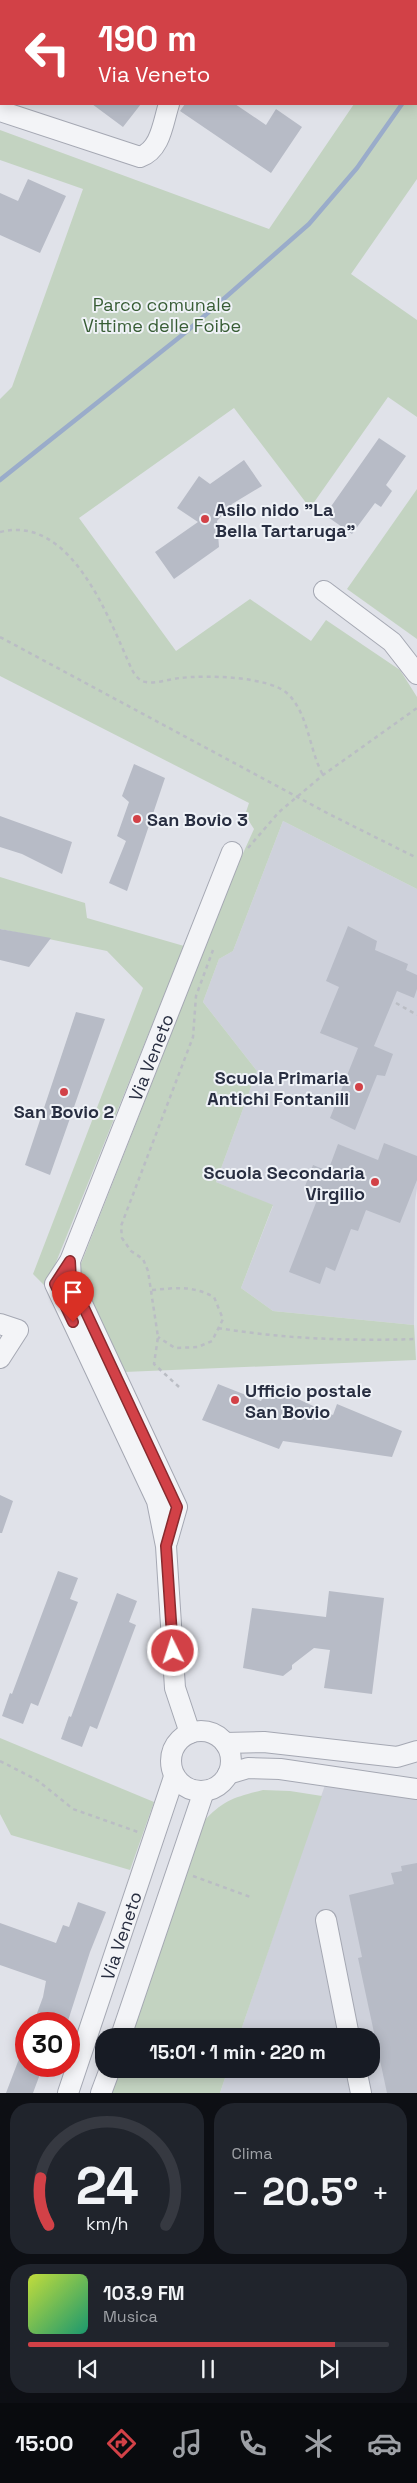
<!DOCTYPE html>
<html lang="it">
<head>
<meta charset="utf-8">
<style>
	:root { --surface:#171b24; --page:#20242c; --text:#f1f3f6; --muted:#9ea1a6; --line:#363941; --accent:#d24147 }
	body { margin:0; font-family:"Space Grotesk",sans-serif; background:var(--page); color:var(--text); height:100vh; display:flex; flex-direction:column; font-size:19px; white-space:nowrap }
	* { box-sizing:border-box; margin:0 }
	p { font-size:16px; color:var(--muted) }
	.icon { flex:none; width:28px; height:28px; fill:none; stroke:currentColor; stroke-width:2; stroke-linecap:round; stroke-linejoin:round }
	.map { position:relative; height:2093px; overflow:hidden }
	.panel { display:flex; flex-direction:column; gap:10px; padding:10px; background:#0d0f14; flex:1 }
	.panel>* { flex:none }
	.top-card { position:absolute; left:0px; top:0px; width:418px; height:105px; box-shadow:0 2px 12px #0003; background:#d24147; color:#fff; overflow:hidden }
	.speed { position:absolute; left:15px; top:2012px; display:flex; gap:10px; font-size:25px; font-weight:700; text-align:center }
	.speed>* { display:grid; place-content:center; width:65px; height:65px; border-radius:50%; background:var(--surface); box-shadow:0 2px 12px #0003; line-height:1 }
	.speed .limit { border:8px solid #d22; background:#fff; color:#111 }
	.pin { position:absolute; display:grid; place-items:center; width:42px; height:42px; color:#fff; margin:-51px -21px; border-radius:50% 50% 50% 0; rotate:-45deg; box-shadow:0 0 5px #0007 }
	.pin .icon { rotate:45deg }
	.me { position:absolute; width:55px; margin:-28px; rotate:356deg; stroke-linejoin:round; filter:drop-shadow(0 0 4px #0008) }
	.turn { display:flex; align-items:center; gap:18px; height:105px; padding:0 15px; font-size:22px }
	.turn .icon { width:65px; height:65px; stroke-width:2.5 }
	.turn b { display:block; font-size:35px; line-height:42px }
	.big { font-size:38px; font-weight:700; line-height:1.1 }
	.panel .widget { flex:1; display:flex; flex-direction:column; justify-content:center; gap:8px; min-width:0; padding:0 18px; border-radius:20px; background:var(--page) }
	.panel .dial { align-items:center; gap:0 }
	.dial svg { height:130px; overflow:visible; fill:none; stroke:var(--line); stroke-width:7; stroke-linecap:round; text-anchor:middle }
	.dial text { fill:var(--text); stroke:none }
	.song { display:flex; align-items:center; gap:15px }
	.cover { width:60px; height:60px; border-radius:8px; background:linear-gradient(135deg,hsl(70 70% 55%),hsl(160 70% 35%)) }
	.played { height:5px; border-radius:2px; background:linear-gradient(90deg,var(--accent) 85%,var(--line) 85%) }
	.keys { display:flex; justify-content:space-around; direction:ltr }
	.heat { display:flex; justify-content:space-between; align-items:center; font-size:28px; direction:ltr }
	.panel .tiles { flex:1; display:grid; gap:10px; grid-template-columns:1fr 1fr }
	.widget:last-child { grid-column:span 2 }
	.trip { position:absolute; left:95px; top:2028px; width:285px; height:50px; border-radius:20px; background:var(--surface); box-shadow:0 2px 12px #0003; font-weight:700; line-height:50px; text-align:center }
	.tabs { display:flex; height:80px; justify-content:space-around; align-items:center; background:#090b0e; color:var(--muted) }
	.tabs .icon { width:35px; height:35px }
	.tabs .active { color:var(--accent) }
	.tabs b { font-size:22px; color:var(--text) }
	.map>svg:first-child { display:block }
</style>
</head>
<body>
<div class="map">
<svg width="417" height="2093" viewBox="0 0 417 2093">
	<rect width="100%" height="100%" fill="#e0e2e9"/>
	<path fill="#ced1db" d="M283,821L417,889V1188L415,1201L414,1325L273,1311L241,1288L273,1206L216,1182L257,1071L203,1002L219,959L233,951Z
		M326,1782L417,1795V2093H220L228,2069H371V2036H239Z"/>
	<path fill="#c3d3c1" d="M376,0H417V179L351,274L417,320V417L388,397L310,508L234,408L79,518L176,651L250,599L311,641L326,620L400,670L417,697V889L283,821L233,951L219,959L203,1002L257,1071L216,1182L273,1205L241,1288L273,1311L414,1325L416,1360L124,1372L77,1274L235,871L254,829L245,815L249,803L0,676V399L12,387L83,189L0,160V130L269,229L354,104H416V1Z
		M417,489V639L347,589Z
		M0,877L85,903L87,918L184,946L46,1287L33,1274L143,988L107,951L0,929Z
		M0,1738L154,1802L130,1870L11,1835L0,1814Z
		M263,1790L290,1791L322,1796L239,2036H129L203,1822C223,1800 235,1797 263,1790Z
		M118,2069H228L220,2093H110Z"/>
	<g fill="none" stroke-linecap="round" stroke-linejoin="round">
		<path stroke="#9aacca" stroke-width="4.5" d="M416,83L417,82
			M0,480L186,332L309,224L357,168L402,104"/>
	</g>
	<path fill="#b7bbc6" d="M92,104H141L123,127Z
		M185,104H235L266,125L276,109L302,127L271,173L180,111Z
		M28,179L66,196L40,253L0,235V193L18,201Z
		M379,438L406,456L386,485L392,491L381,507L375,503L352,534L325,515Z
		M244,460L262,486L232,504L217,521L219,547L174,579L155,552L198,522L177,508L199,476L210,484Z
		M134,764L165,778L127,891L109,883L126,841L117,836L129,802L122,796Z
		M0,816L72,842L62,874L22,854L0,847Z
		M348,926L377,941L375,950L408,964L406,970L417,975V989L414,998L397,991L374,1046L393,1054L385,1076L377,1075L355,1130L330,1118L358,1048L320,1033L339,987L326,981Z
		M0,929L51,938L29,967L0,960Z
		M76,1012L105,1019L50,1175L25,1165Z
		M384,1143L417,1156V1180L400,1223L366,1210L358,1231L351,1229L335,1271L326,1267L320,1284L289,1272L319,1195L304,1189L313,1165L328,1171L338,1144L378,1160Z
		M218,1384L261,1401L267,1389L287,1394L333,1415L337,1404L402,1431L392,1457L283,1441L279,1449L202,1420Z
		M0,1495L13,1501L2,1533H0Z
		M58,1571L78,1578L70,1599L78,1602L38,1706L31,1703L23,1724L2,1716L10,1693L12,1694Z
		M329,1591L384,1598L372,1694L324,1688L330,1650L314,1648L292,1665V1669L283,1676L243,1668L252,1608L326,1617Z
		M117,1593L137,1601L129,1622L136,1625L97,1729L90,1726L82,1747L61,1739L69,1716L71,1717Z
		M417,1863V2093H387L358,1958L362,1957L349,1895L394,1884L391,1873L402,1871L401,1866Z
		M78,1902L106,1912L90,1952L67,2024H33L43,1997L46,1981L0,1965V1923L56,1943L63,1925L69,1927Z
		M25,2043L26,2066H43L33,2093H6Z"/>
	<g fill="none" stroke-linecap="round" stroke-linejoin="round">
		<g stroke="#a5a8b3" stroke-width="22">
			<g id="minor">
				<path d="M205,1L206,0"/>
				<path d="M0,111L140,157C161,150 163,122 169,104"/>
				<path d="M324,591L392,642L417,674"/>
				<path d="M70,1261L71,1280L177,1507L167,1542"/>
				<path d="M0,1324L18,1330L0,1358"/>
				<circle cx="201" cy="1761" r="30"/>
				<path id="s1" d="M190,1733L175,1688L166,1546L157,1501L55,1284L70,1261L232,852"/>
				<path d="M225,1743L264,1742L397,1757L417,1751"/>
				<path d="M228,1774L248,1768L280,1769L417,1789"/>
				<path d="M326,1920L349,2036"/>
				<path d="M121,2036L204,1791"/>
				<path d="M356,2069L361,2093"/>
				<path id="s2" d="M68,2093L174,1777"/>
				<path d="M101,2093L110,2069"/>
			</g>
		</g>
		<path stroke="#babdc4" stroke-width="2.5" stroke-dasharray="4 4" stroke-linecap="butt" d="M410,1V0
			M416,26L417,27
			M0,532C72,514 109,619 132,670C135,675 139,681 146,682C156,684 170,679 180,678C206,675 269,676 288,694C309,715 309,750 323,775
			M0,637L329,814L417,858
			M248,848L279,812L323,775L417,708
			M396,1003L417,1015
			M152,1290C177,1288 191,1285 214,1297L223,1319L212,1341L198,1347L175,1348L158,1337
			M218,1328C284,1339 350,1341 417,1339
			M179,1387L154,1364L158,1337L148,1271L143,1259L131,1251L122,1238L121,1226L193,1037L196,996L213,950
			M0,1761L37,1780L73,1809L138,1832
			M193,1876L253,1898"/>
		<use href="#minor" stroke="#f3f4f7" stroke-width="20"/>
	</g>
	<g fill="none" stroke-linecap="round" stroke-linejoin="round">
		<g stroke="#882a2e" stroke-width="12">
			<path id="route" d="M73,1322L55,1284L70,1261L71,1280L177,1507L166,1546L173,1651"/>
		</g>
		<use href="#route" stroke="#d24147" stroke-width="9"/>
	</g>
	<g fill="#d24147" stroke="#eff2f7" stroke-width="2">
		<circle cx="205" cy="519" r="5"/>
		<circle cx="137" cy="819" r="5"/>
		<circle cx="359" cy="1087" r="5"/>
		<circle cx="64" cy="1092" r="5"/>
		<circle cx="375" cy="1182" r="5"/>
		<circle cx="235" cy="1400" r="5"/>
	</g>
	<g text-anchor="middle" dominant-baseline="central" stroke-width="4" stroke-linejoin="round" paint-order="stroke">
		<g font-size="18" fill="#385d35" stroke="#eff2f7">
			<text x="162" y="304">Parco comunale<tspan x="162" dy="21">Vittime delle Foibe</tspan></text>
		</g>
		<g font-size="18" font-weight="bold" fill="#282e41" stroke="#eff2f7" text-anchor="start">
			<text x="215" y="509">Asilo nido "La<tspan x="215" dy="21">Bella Tartaruga"</tspan></text>
			<text x="147" y="819">San Bovio 3</text>
			<text x="349" y="1077" text-anchor="end">Scuola Primaria<tspan x="349" dy="21">Antichi Fontanili</tspan></text>
			<text x="64" y="1111" text-anchor="middle">San Bovio 2</text>
			<text x="365" y="1172" text-anchor="end">Scuola Secondaria<tspan x="365" dy="21">Virgilio</tspan></text>
			<text x="245" y="1390">Ufficio postale<tspan x="245" dy="21">San Bovio</tspan></text>
		</g>
		<g font-size="18" fill="#282e41" stroke="#eff2f7">
			<text stroke="none"><textPath href="#s1" startOffset="722">Via Veneto</textPath></text>
			<text stroke="none"><textPath href="#s2" startOffset="166">Via Veneto</textPath></text>
		</g>
	</g>
</svg>
<div class="speed"><div class="limit">30</div></div>
<div class="pin" style="left:73px;top:1322px;background:#d93025"><svg class="icon" aria-label="arrive" viewBox="0 0 24 24"><path d="M6 21V4h12l-3 4 3 4H6"/></svg></div>
<svg class="me" style="left:173px;top:1651px" viewBox="-20 -20 40 40"><circle r="17" fill="#d24147" stroke="#fff" stroke-width="3"/><path d="M0-11L8 9 0 5-8 9z" fill="#fff"/></svg>
<div class="trip">15:01 · 1 min · 220 m</div>
<div class="top-card">
<div class="turn"><svg class="icon" aria-label="left" viewBox="0 0 24 24"><path d="M17 20v-9H6M10 6l-5 5 5 5"/></svg><div><b>190 m</b>Via Veneto</div></div>
</div>
</div>
<section class="panel">
<div class="tiles">
<div class="widget dial"><svg viewBox="0 0 100 80">
<path d="M14 69A42 42 0 1 1 86 69"/>
<path d="M14 69A42 42 0 0 1 9 40" stroke="#d24147"/>
<text x="50" y="56" font-size="32" font-weight="700">24</text>
<text x="50" y="72" font-size="11">km/h</text>
</svg></div>
<div class="widget"><p>Clima</p>
<div class="heat"><a>−</a><b class="big">20.5°</b><a>+</a></div>
</div>
<div class="widget">
<div class="song"><i class="cover"></i><div><b>103.9 FM</b><p>Musica</p></div></div>
<div class="played"></div>
<div class="keys"><svg class="icon" aria-label="previous" viewBox="0 0 24 24"><path d="M18 5L8 12l10 7zM5 5v14"/></svg><svg class="icon" aria-label="pause" viewBox="0 0 24 24"><path d="M8 5v14M16 5v14"/></svg><svg class="icon" aria-label="next" viewBox="0 0 24 24"><path d="M6 5l10 7-10 7zM19 5v14"/></svg></div>
</div>
</div>
</section>
<nav class="tabs">
<b>15:00</b>
<svg class="icon active" aria-label="directions" viewBox="0 0 24 24"><path d="M12 3l9 9-9 9-9-9zM9 14v-3h6M13 9l2 2-2 2"/></svg>
<svg class="icon" aria-label="music" viewBox="0 0 24 24"><path d="M9 18V5l10-2v13"/><circle cx="6" cy="18" r="3"/><circle cx="16" cy="16" r="3"/></svg>
<svg class="icon" aria-label="phone" viewBox="0 0 24 24"><path d="M5 4h4l2 5-3 2q2 4 5 5l2-3 5 2v4C11 20 4 13 5 4z"/></svg>
<svg class="icon" aria-label="climate" viewBox="0 0 24 24"><path d="M12 3v18M4 7l16 10M4 17L20 7"/></svg>
<svg class="icon" aria-label="car" viewBox="0 0 24 24"><path d="M5 17H2v-5l4-1 3-4h7l3 4 3 1v5h-3M9 17h6M6 11h13"/><circle cx="7" cy="17" r="2"/><circle cx="17" cy="17" r="2"/></svg>
</nav>
</body>
</html>
